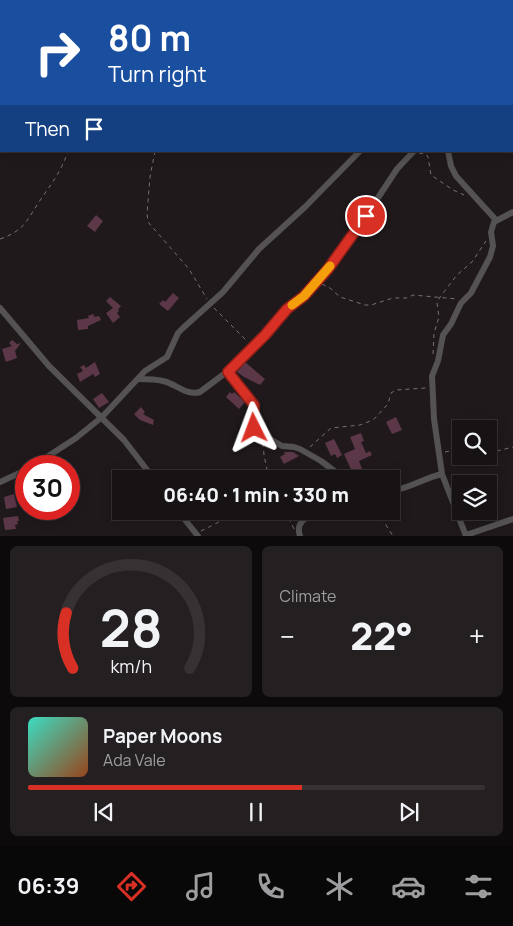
<!DOCTYPE html>
<html lang="en">
<head>
<meta charset="utf-8">
<style>
	:root { --surface:#171315; --page:#242022; --text:#f1f3f6; --muted:#9e9ea0; --line:#363234; --accent:#d93025 }
	body { margin:0; font-family:Manrope,sans-serif; background:var(--page); color:var(--text); height:100vh; display:flex; flex-direction:column; font-size:19px; white-space:nowrap }
	* { box-sizing:border-box; margin:0 }
	p { font-size:16px; color:var(--muted) }
	.icon { flex:none; width:28px; height:28px; fill:none; stroke:currentColor; stroke-width:2; stroke-linecap:round; stroke-linejoin:round }
	.map { position:relative; height:536px; overflow:hidden }
	.details { display:flex; flex-direction:column; gap:10px; padding:10px; background:#0d0a0c; flex:1 }
	.details>* { flex:none }
	.top-card { position:absolute; left:0px; top:0px; width:514px; height:152px; box-shadow:0 2px 12px #0003,0 0 0 1px var(--line); background:#1a4fa0; color:#fff; overflow:hidden }
	.controls { position:absolute; left:452px; top:420px; display:grid; gap:10px }
	.controls a { display:grid; place-items:center; width:45px; height:45px; border-radius:0px; background:var(--surface); box-shadow:0 2px 12px #0003,0 0 0 1px var(--line); font-size:25px }
	.speed { position:absolute; left:15px; top:455px; display:flex; gap:10px; font-size:25px; font-weight:700; text-align:center }
	.speed>* { display:grid; place-content:center; width:65px; height:65px; border-radius:50%; background:var(--surface); box-shadow:0 2px 12px #0003,0 0 0 1px var(--line); line-height:1 }
	.speed .limit { border:8px solid #d22; background:#fff; color:#111 }
	.pin { position:absolute; display:grid; place-items:center; width:42px; height:42px; color:#fff; margin:-21px; border:2px solid #fff; border-radius:50%; box-shadow:0 1px 5px #0007 }
	.me { position:absolute; width:55px; margin:-28px; rotate:357deg; stroke-linejoin:round; filter:drop-shadow(0 0 4px #0008) }
	.turn { display:flex; align-items:center; gap:18px; height:105px; padding:0 25px; font-size:22px }
	.turn .icon { width:65px; height:65px; stroke-width:2.5 }
	.turn b { display:block; font-size:35px; line-height:42px }
	.then { display:flex; align-items:center; height:48px; padding:0 25px; background:#0003; gap:10px; font-size:19px }
	.big { font-size:38px; font-weight:800; line-height:1.1 }
	.details .card { flex:1; display:flex; flex-direction:column; justify-content:center; gap:8px; min-width:0; padding:0 18px; border-radius:8px; background:var(--page) }
	.details .dial { align-items:center; gap:0 }
	.dial svg { height:130px; overflow:visible; fill:none; stroke:var(--line); stroke-width:7; stroke-linecap:round; text-anchor:middle }
	.dial text { fill:var(--text); stroke:none }
	.song { display:flex; align-items:center; gap:15px }
	.cover { width:60px; height:60px; border-radius:8px; background:linear-gradient(135deg,hsl(170 70% 55%),hsl(20 70% 35%)) }
	.played { height:5px; border-radius:2px; background:linear-gradient(90deg,var(--accent) 60%,var(--line) 60%) }
	.keys { display:flex; justify-content:space-around; direction:ltr }
	.heat { display:flex; justify-content:space-between; align-items:center; font-size:28px; direction:ltr }
	.details .tiles { flex:1; display:grid; gap:10px; grid-template-columns:1fr 1fr }
	.card:last-child { grid-column:span 2 }
	.trip { position:absolute; left:112px; top:470px; width:288px; height:50px; border-radius:0px; background:var(--surface); box-shadow:0 2px 12px #0003,0 0 0 1px var(--line); font-weight:800; line-height:50px; text-align:center }
	.tab-bar { display:flex; height:80px; justify-content:space-around; align-items:center; background:#090808; color:var(--muted) }
	.tab-bar .icon { width:35px; height:35px }
	.tab-bar .selected { color:var(--accent) }
	.tab-bar b { font-size:22px; color:var(--text) }
	.map>svg:first-child { display:block }
</style>
</head>
<body>
<div class="map">
<svg width="513" height="536" viewBox="0 0 513 536">
	<rect width="100%" height="100%" fill="#1f191c"/>
	<path fill="#5b3748" d="M96,215L103,221L95,232L87,226Z
		M173,293L179,298L168,311L159,304L163,300L165,302Z
		M110,297L121,306L118,309L119,311L117,313L120,317L113,323L106,313L113,308L106,301Z
		M93,314L95,317L99,316L101,320L88,326V329L78,330L77,320L89,318L88,316Z
		M12,340L17,344L21,343L15,351L17,358L6,362L2,349L12,346L9,343Z
		M95,362L100,374L95,377L93,374L80,382L77,374L83,371L80,367L84,365L86,368Z
		M245,362L265,379L260,385L244,377L237,372Z
		M230,392L232,394L234,392L245,402L239,409L226,397Z
		M102,393L109,402L99,408L93,399Z
		M141,407L145,412L143,414L154,420L153,425L140,420L134,414Z
		M396,417L402,430L392,434L386,422Z
		M241,427L249,429V431L250,432L248,442L237,441Z
		M361,433L364,441L361,442L366,453L370,451L372,455L359,461L362,469L353,474L344,454L355,449L350,437Z
		M334,439L342,455L337,458L335,454L331,456L325,443Z
		M284,452H293L299,456L284,464L280,457L285,454Z
		M14,494L17,507L6,509L4,497Z
		M18,516L19,521H17L18,524L15,525L16,529L5,530L3,518Z"/>
	<g fill="none" stroke-linecap="round" stroke-linejoin="round">
		<path stroke="#777174" stroke-width="1" stroke-dasharray="4 4" stroke-linecap="butt" d="M313,1L315,0
			M0,93H1
			M155,151L150,177L147,214L148,222L189,269L207,299
			M419,153L426,154L428,157L431,175L453,190L464,195
			M0,239C26,230 27,219 41,199C52,183 62,170 68,151
			M322,284L330,288L340,297L365,305H371L393,298H407L413,295L457,299
			M214,308L248,342
			M433,354L434,333L439,317L437,303L440,297L457,275L472,262L486,241
			M263,443L264,455L269,479
			M310,447L331,428L360,425L373,420L388,404L391,393L396,390L426,388
			M445,452L450,451C461,460 466,461 480,456
			M489,453L513,447
			M285,511L294,529
			M377,511L393,536
			M201,531L225,519L230,511"/>
		<path stroke="#555253" stroke-width="6" d="M430,1V0
			M468,1L469,0
			M512,65H513
			M512,123H513
			M448,151L451,166L456,176L496,220
			M0,308L49,366L124,440L154,479
			M228,371L254,405L255,430L282,446L294,447L300,449L321,461L345,479
			M139,379C147,379 155,379 163,381C177,384 186,396 200,392L232,368L265,335L287,309L304,295L318,280L328,269L366,216L397,169L414,151
			M33,466L76,438L102,417L145,371L167,357L178,333L183,328L223,292L259,249L305,207L360,151
			M0,482L26,470
			M391,491C409,489 424,478 442,474
			M178,511L198,536
			M466,535L513,519
			M300,536C295,522 307,517 317,511
			M466,536L442,474L434,419L432,376L438,361L443,335L451,324L461,303L471,293L490,257L493,246L491,232L494,222L513,212"/>
	</g>
	<g fill="none" stroke-linecap="round" stroke-linejoin="round">
		<g stroke="#8d1f18" stroke-width="12">
			<path id="route" d="M254,428V405L228,372L265,335L287,309L304,296L328,269L366,216"/>
		</g>
		<use href="#route" stroke="#d93025" stroke-width="9"/>
		<path stroke="#f59e0b" stroke-width="9" d="M292,305L304,296L330,266"/>
	</g>
</svg>
<div class="controls">
<a><svg class="icon" aria-label="search" viewBox="0 0 24 24"><circle cx="10" cy="10" r="6"/><path d="M15 15l6 6"/></svg></a>
<a><svg class="icon" aria-label="layers" viewBox="0 0 24 24"><path d="M12 4l9 5-9 5-9-5zM3 14l9 5 9-5"/></svg></a>
</div>
<div class="speed"><div class="limit">30</div></div>
<div class="pin" style="left:366px;top:216px;background:#d93025"><svg class="icon" aria-label="arrive" viewBox="0 0 24 24"><path d="M6 21V4h12l-3 4 3 4H6"/></svg></div>
<svg class="me" style="left:254px;top:428px" viewBox="-20 -20 40 40"><path d="M0-17L14 15 0 8-14 15z" fill="#d93025" stroke="#fff" stroke-width="4"/></svg>
<div class="trip">06:40 · 1 min · 330 m</div>
<div class="top-card">
<div class="turn"><svg class="icon" aria-label="right" viewBox="0 0 24 24"><path d="M7 20v-9h11M14 6l5 5-5 5"/></svg><div><b>80 m</b>Turn right</div></div>
<div class="then">Then<svg class="icon" aria-label="arrive" viewBox="0 0 24 24"><path d="M6 21V4h12l-3 4 3 4H6"/></svg></div>
</div>
</div>
<section class="details">
<div class="tiles">
<div class="card dial"><svg viewBox="0 0 100 80">
<path d="M14 69A42 42 0 1 1 86 69"/>
<path d="M14 69A42 42 0 0 1 10 35" stroke="#d93025"/>
<text x="50" y="56" font-size="32" font-weight="700">28</text>
<text x="50" y="72" font-size="11">km/h</text>
</svg></div>
<div class="card"><p>Climate</p>
<div class="heat"><a>−</a><b class="big">22°</b><a>+</a></div>
</div>
<div class="card">
<div class="song"><i class="cover"></i><div><b>Paper Moons</b><p>Ada Vale</p></div></div>
<div class="played"></div>
<div class="keys"><svg class="icon" aria-label="previous" viewBox="0 0 24 24"><path d="M18 5L8 12l10 7zM5 5v14"/></svg><svg class="icon" aria-label="pause" viewBox="0 0 24 24"><path d="M8 5v14M16 5v14"/></svg><svg class="icon" aria-label="next" viewBox="0 0 24 24"><path d="M6 5l10 7-10 7zM19 5v14"/></svg></div>
</div>
</div>
</section>
<nav class="tab-bar">
<b>06:39</b>
<svg class="icon selected" aria-label="directions" viewBox="0 0 24 24"><path d="M12 3l9 9-9 9-9-9zM9 14v-3h6M13 9l2 2-2 2"/></svg>
<svg class="icon" aria-label="music" viewBox="0 0 24 24"><path d="M9 18V5l10-2v13"/><circle cx="6" cy="18" r="3"/><circle cx="16" cy="16" r="3"/></svg>
<svg class="icon" aria-label="phone" viewBox="0 0 24 24"><path d="M5 4h4l2 5-3 2q2 4 5 5l2-3 5 2v4C11 20 4 13 5 4z"/></svg>
<svg class="icon" aria-label="climate" viewBox="0 0 24 24"><path d="M12 3v18M4 7l16 10M4 17L20 7"/></svg>
<svg class="icon" aria-label="car" viewBox="0 0 24 24"><path d="M5 17H2v-5l4-1 3-4h7l3 4 3 1v5h-3M9 17h6M6 11h13"/><circle cx="7" cy="17" r="2"/><circle cx="17" cy="17" r="2"/></svg>
<svg class="icon" aria-label="filters" viewBox="0 0 24 24"><path d="M4 7h16M4 17h16"/><circle cx="9" cy="7" r="2"/><circle cx="15" cy="17" r="2"/></svg>
</nav>
</body>
</html>
